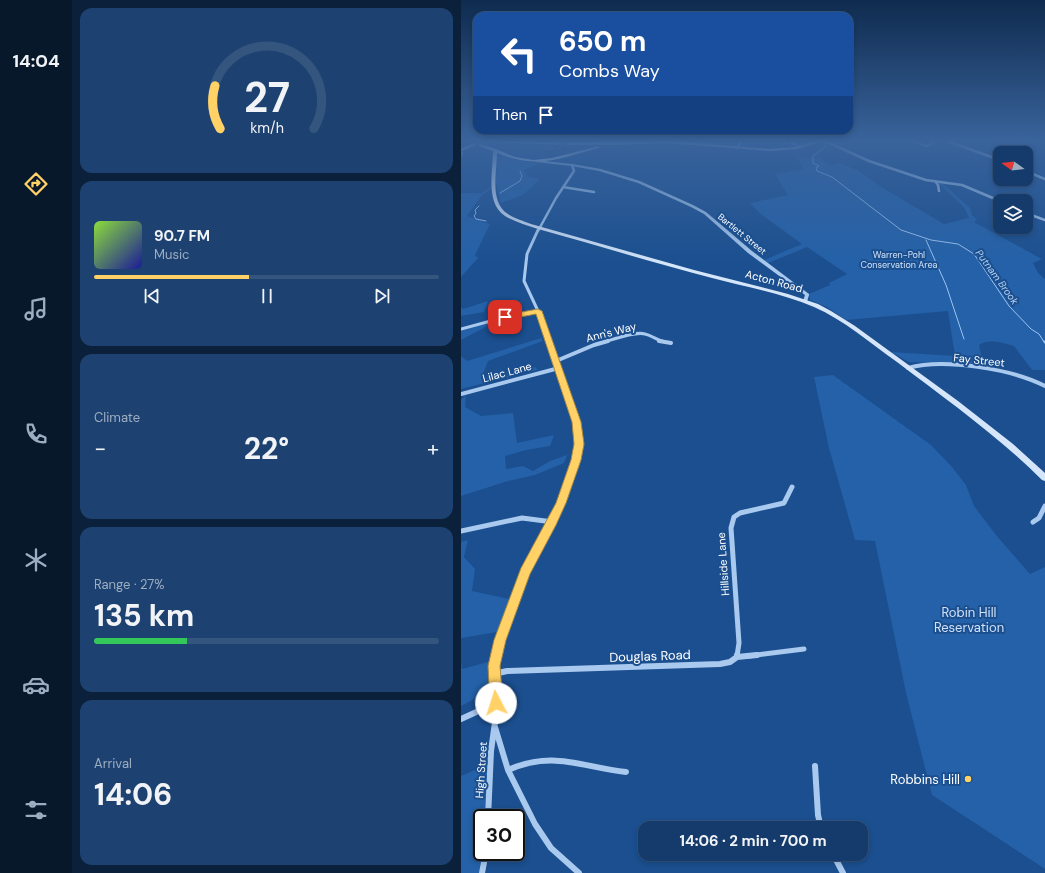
<!DOCTYPE html>
<html lang="en">
<head>
<meta charset="utf-8">
<style>
	:root { --surface:#143b6b; --page:#1d4271; --text:#f1f3f6; --muted:#9dadc1; --line:#33557e; --accent:#ffd166 }
	body { margin:0; font-family:"DM Sans",sans-serif; background:var(--page); color:var(--text); height:100vh; display:flex; flex-direction:column; font-size:15px; white-space:nowrap }
	* { box-sizing:border-box; margin:0 }
	p { font-size:13px; color:var(--muted) }
	.icon { flex:none; width:22px; height:22px; fill:none; stroke:currentColor; stroke-width:2; stroke-linecap:round; stroke-linejoin:round }
	.map { position:relative; flex:1; overflow:hidden }
	.panel { display:flex; flex-direction:column; gap:8px; padding:8px; background:#0b203b; width:389px }
	.panel>* { flex:none }
	.hud { position:absolute; left:12px; top:12px; width:380px; height:122px; border-radius:12px; box-shadow:0 2px 6px #0003,0 0 0 1px var(--line); background:#1a4fa0; color:#fff; overflow:hidden }
	.needle { width:26px; rotate:285deg }
	.tools { position:absolute; left:532px; top:146px; display:grid; gap:8px }
	.tools a { display:grid; place-items:center; width:40px; height:40px; border-radius:8px; background:var(--surface); box-shadow:0 2px 6px #0003,0 0 0 1px var(--line); font-size:20px }
	.speed { position:absolute; left:12px; top:809px; display:flex; gap:8px; font-size:20px; font-weight:700; text-align:center }
	.speed>* { display:grid; place-content:center; width:52px; height:52px; border-radius:50%; background:var(--surface); box-shadow:0 2px 6px #0003,0 0 0 1px var(--line); line-height:1 }
	.speed .limit { border:2px solid #111; border-radius:6px; background:#fff; color:#111 }
	.pin { position:absolute; display:grid; place-items:center; width:34px; height:34px; color:#fff; margin:-17px; border-radius:8px; box-shadow:0 2px 6px #0006 }
	.me { position:absolute; width:44px; margin:-22px; rotate:355deg; stroke-linejoin:round; filter:drop-shadow(0 0 3px #0008) }
	.turn { display:flex; align-items:center; gap:14px; height:84px; padding:0 20px; font-size:18px }
	.turn .icon { width:52px; height:52px; stroke-width:2.5 }
	.turn b { display:block; font-size:28px; line-height:34px }
	.then { display:flex; align-items:center; height:38px; padding:0 20px; background:#0003; gap:8px; font-size:15px }
	.big { font-size:30px; font-weight:700; line-height:1.1 }
	.panel .tile { flex:1; display:flex; flex-direction:column; justify-content:center; gap:6px; min-width:0; padding:0 14px; border-radius:12px; background:var(--page) }
	.panel .dial { align-items:center; gap:0 }
	.dial svg { height:104px; overflow:visible; fill:none; stroke:var(--line); stroke-width:7; stroke-linecap:round; text-anchor:middle }
	.dial text { fill:var(--text); stroke:none }
	.song { display:flex; align-items:center; gap:12px }
	.cover { width:48px; height:48px; border-radius:6px; background:linear-gradient(135deg,hsl(90 70% 55%),hsl(240 70% 35%)) }
	.played { height:4px; border-radius:2px; background:linear-gradient(90deg,var(--accent) 45%,var(--line) 45%) }
	.keys { display:flex; justify-content:space-around; direction:ltr }
	.heat { display:flex; justify-content:space-between; align-items:center; font-size:22px; direction:ltr }
	.charge { height:6px; border-radius:3px; background:linear-gradient(90deg,#34c759 27%,var(--line) 0) }
	.trip { position:absolute; left:177px; top:821px; width:230px; height:40px; border-radius:12px; background:var(--surface); box-shadow:0 2px 6px #0003,0 0 0 1px var(--line); font-weight:700; line-height:40px; text-align:center }
	main { display:flex; flex:1; min-height:0 }
	.menu { display:flex; flex-direction:column; width:72px; justify-content:space-around; align-items:center; background:#08182b; color:var(--muted) }
	.menu .icon { width:28px; height:28px }
	.menu .active { color:var(--accent) }
	.menu b { font-size:18px; color:var(--text) }
	.map>svg:first-child { display:block }
</style>
</head>
<body>
<main>
<nav class="menu">
<b>14:04</b>
<svg class="icon active" aria-label="directions" viewBox="0 0 24 24"><path d="M12 3l9 9-9 9-9-9zM9 14v-3h6M13 9l2 2-2 2"/></svg>
<svg class="icon" aria-label="music" viewBox="0 0 24 24"><path d="M9 18V5l10-2v13"/><circle cx="6" cy="18" r="3"/><circle cx="16" cy="16" r="3"/></svg>
<svg class="icon" aria-label="phone" viewBox="0 0 24 24"><path d="M5 4h4l2 5-3 2q2 4 5 5l2-3 5 2v4C11 20 4 13 5 4z"/></svg>
<svg class="icon" aria-label="climate" viewBox="0 0 24 24"><path d="M12 3v18M4 7l16 10M4 17L20 7"/></svg>
<svg class="icon" aria-label="car" viewBox="0 0 24 24"><path d="M5 17H2v-5l4-1 3-4h7l3 4 3 1v5h-3M9 17h6M6 11h13"/><circle cx="7" cy="17" r="2"/><circle cx="17" cy="17" r="2"/></svg>
<svg class="icon" aria-label="filters" viewBox="0 0 24 24"><path d="M4 7h16M4 17h16"/><circle cx="9" cy="7" r="2"/><circle cx="15" cy="17" r="2"/></svg>
</nav>
<section class="panel">
<div class="tile dial"><svg viewBox="0 0 100 80">
<path d="M14 69A42 42 0 1 1 86 69"/>
<path d="M14 69A42 42 0 0 1 10 36" stroke="#ffd166"/>
<text x="50" y="56" font-size="32" font-weight="700">27</text>
<text x="50" y="72" font-size="11">km/h</text>
</svg></div>
<div class="tile">
<div class="song"><i class="cover"></i><div><b>90.7 FM</b><p>Music</p></div></div>
<div class="played"></div>
<div class="keys"><svg class="icon" aria-label="previous" viewBox="0 0 24 24"><path d="M18 5L8 12l10 7zM5 5v14"/></svg><svg class="icon" aria-label="pause" viewBox="0 0 24 24"><path d="M8 5v14M16 5v14"/></svg><svg class="icon" aria-label="next" viewBox="0 0 24 24"><path d="M6 5l10 7-10 7zM19 5v14"/></svg></div>
</div>
<div class="tile"><p>Climate</p>
<div class="heat"><a>−</a><b class="big">22°</b><a>+</a></div>
</div>
<div class="tile"><p>Range · 27%</p><b class="big">135 km</b><div class="charge"></div></div>
<div class="tile"><p>Arrival</p><b class="big">14:06</b></div>
</section>
<div class="map">
<svg width="584" height="873" viewBox="0 0 584 873">
	<rect width="100%" height="100%" fill="#1b4f8f"/>
	<path fill="#2461a8" d="M334,149L339,158L359,157L369,166L378,163L396,170L422,188L483,224L508,218L503,207L476,182H480L509,208L511,215L516,220L513,222L581,259L572,263L577,273L584,279V370H571L553,346C543,343 527,338 518,345L522,363V368L479,363L448,362L430,352L494,356L487,311L385,320L366,307L349,300L348,294L369,285L368,283L386,274L346,247L307,263L303,260L341,244L301,215L289,203L327,195L314,174L342,169L332,150Z
		M40,156H44L59,161L79,163L63,170L67,177L79,179L62,195L40,203L35,182L36,158Z
		M30,187V189L21,195L6,216L29,224L14,255L17,258L0,277V193H21Z
		M27,301L23,312L0,316V307L2,309Z
		M34,322L0,340V329L22,323Z
		M80,338L82,341L27,361L20,379L75,367L76,370L0,389V356L6,361Z
		M372,375L470,445L491,467L505,485L513,506L535,535L569,574L584,567V869L471,795L445,693L414,541L394,540L368,448L353,377Z
		M5,395L4,407L20,416L52,413L56,443L93,435L89,446L65,450L44,456L45,469L62,466L72,471L89,461L106,455L103,463L74,475L47,481L0,496V400Z
		M7,540L3,557L14,569L11,591L53,600L42,631L0,638V542Z
		M34,660V688L0,706V663L1,669Z
		M30,763L27,818H21V852H25L21,873H0V776Z"/>
	<g fill="none" stroke-linecap="round" stroke-linejoin="round">
		<path stroke="#9cc4f0" stroke-width="1" d="M391,141H394
			M365,144L362,149L352,156V163L358,166L355,168L356,171L371,177L440,230L470,240L497,244L513,254L548,306L570,329L578,334L583,342
			M0,152L2,153L0,157
			M39,193L59,181L61,176L59,171
			M18,206L14,210L15,213L13,216L15,219L25,221
			M465,240L485,285L503,339"/>
		<path stroke="#9cc4f0" stroke-width="1.5" d="M583,341L584,343"/>
		<path stroke="#a9c9ee" stroke-width="2.5" d="M331,141V143L339,147
			M364,141L408,161L465,180L501,185L539,201
			M450,141L466,146L475,141
			M486,141L539,160
			M276,148L280,141
			M0,150L14,144
			M565,171L584,179
			M474,181L477,185L478,191
			M102,187L133,192
			M565,213L584,220
			M77,231L95,198L113,171L111,165"/>
		<path stroke="#a9c9ee" stroke-width="3" d="M77,230L66,254L63,281L77,311L88,342
			M0,329L37,319L77,311
			M143,342C154,339 174,331 184,334C192,336 197,341 205,342"/>
		<path stroke="#a9c9ee" stroke-width="4" d="M88,341L116,422C120,447 115,458 107,481
			M198,341L210,343
			M95,361L133,345L147,341
			M447,368C483,358 551,369 584,386
			M0,394L98,368"/>
		<path stroke="#a9c9ee" stroke-width="5" d="M572,522L578,518L584,506
			M0,531L61,518L92,522
			M35,656L64,571L92,522L107,480
			M276,656L278,643L270,528L273,517L279,513L323,503L331,487
			M288,656L343,649"/>
		<path stroke="#a9c9ee" stroke-width="6" d="M276,657V655
			M33,674L46,671L259,664L269,662L276,657L296,655
			M0,719L35,703
			M34,727L47,770L74,824L90,848L118,873
			M354,766L357,815L360,828
			M47,770C92,750 120,767 165,772
			M27,818L30,751L35,715L33,666L35,655
			M372,854L382,873
			M21,873L25,852"/>
		<path fill="#a9c9ee" fill-rule="evenodd" d="M74,160L111,164L140,169L179,181L232,205L245,212L291,251L348,294V295L346,302H342V301L344,295L287,253L243,214L230,207L177,183L138,171L111,166L75,162L73,161Z"/>
		<path fill="#d6e6fa" fill-rule="evenodd" d="M6,141L100,143L212,141L309,149L336,147L354,141H362L336,149L309,151L204,143L153,145H100Z
			M18,144L35,149L54,157L73,160L91,158L138,146V148C98,158 78,170 36,153C36,172 28,202 47,214C54,219 63,221 70,224L233,270L327,294L357,304L370,311L394,326L497,401L552,444L584,473V481L581,480C537,436 486,400 436,362C409,343 383,320 353,307C321,293 285,287 251,278C193,263 135,245 77,229C66,225 54,222 44,216C24,203 32,171 32,151L18,146Z"/>
	</g>
	<path fill="#1d4779" d="M105,143L106,149L105,153L97,155L95,149Z
		M93,145L95,156L85,157L83,151Z"/>
	<path fill="#2a66ad" stroke="#1d4779" d="M99,143H105L104,146L95,149Z
		M93,145V149L83,151V146Z"/>
	<linearGradient id="sky" x2="0" y2="1"><stop stop-color="#0f2b4f"/><stop offset="0.53" stop-color="#39639b"/><stop offset="1" stop-color="#39639b" stop-opacity="0"/></linearGradient>
	<rect width="584" height="264" fill="url(#sky)"/>
	<path fill="#ffd166" stroke="#a68842" d="M77,309L81,311L120,422L123,444L120,460L105,503L95,525L69,574L45,640L39,666L42,703L40,707L35,709L31,707L29,703L27,666L33,640L60,568L95,503L110,460L113,444L111,422L75,314L44,320L41,317L44,315Z"/>
	<circle fill="#ffd166" stroke="#1b4f8f" stroke-width="1.5" cx="507" cy="779" r="4"/>
	<g text-anchor="middle" dominant-baseline="central" stroke-width="4" stroke-linejoin="round" paint-order="stroke">
		<g font-size="9" fill="#fff" stroke="#1b4f8f">
			<text transform="translate(281 234) rotate(39)">Bartlett Street</text>
		</g>
		<g font-size="9" fill="#cfe3fa" stroke="#1b4f8f">
			<text x="438" y="255">Warren-Pohl<tspan x="438" dy="10">Conservation Area</tspan></text>
		</g>
		<g font-size="10" font-style="italic" fill="#b5d3f5" stroke="#1b4f8f">
			<text transform="translate(536 277) rotate(54)">Putnam Brook</text>
		</g>
		<g font-size="11" fill="#fff" stroke="#1b4f8f">
			<text transform="translate(313 281) rotate(15)">Acton Road</text>
			<text transform="translate(150 332) rotate(-14)">Ann's Way</text>
			<text transform="translate(518 360) rotate(6)">Fay Street</text>
			<text transform="translate(46 372) rotate(-15)">Lilac Lane</text>
			<text transform="translate(262 564) rotate(-94)">Hillside Lane</text>
			<text transform="translate(20 770) rotate(-86)">High Street</text>
		</g>
		<g font-size="13" fill="#cfe3fa" stroke="#1b4f8f">
			<text x="508" y="612">Robin Hill<tspan x="508" dy="15">Reservation</tspan></text>
		</g>
		<g font-size="13" fill="#fff" stroke="#1b4f8f">
			<text transform="translate(189 656) rotate(-2)">Douglas Road</text>
		</g>
		<g font-size="13" fill="#fff" stroke="#1b4f8f" text-anchor="end">
			<text x="499" y="779">Robbins Hill</text>
		</g>
	</g>
</svg>
<div class="tools">
<a><svg class="needle" viewBox="-14 -14 28 28"><path d="M0-13l5 13h-10z" fill="#e53935"/><path d="M0 13l5-13h-10z" fill="#9dadc1"/></svg></a>
<a><svg class="icon" aria-label="layers" viewBox="0 0 24 24"><path d="M12 4l9 5-9 5-9-5zM3 14l9 5 9-5"/></svg></a>
</div>
<div class="speed"><div class="limit">30</div></div>
<div class="pin" style="left:44px;top:317px;background:#d93025"><svg class="icon" aria-label="arrive" viewBox="0 0 24 24"><path d="M6 21V4h12l-3 4 3 4H6"/></svg></div>
<svg class="me" style="left:35px;top:703px" viewBox="-20 -20 40 40"><circle r="19" fill="#fff"/><path d="M0-13L10 11 0 6-10 11z" fill="#ffd166"/></svg>
<div class="trip">14:06 · 2 min · 700 m</div>
<div class="hud">
<div class="turn"><svg class="icon" aria-label="left" viewBox="0 0 24 24"><path d="M17 20v-9H6M10 6l-5 5 5 5"/></svg><div><b>650 m</b>Combs Way</div></div>
<div class="then">Then<svg class="icon" aria-label="arrive" viewBox="0 0 24 24"><path d="M6 21V4h12l-3 4 3 4H6"/></svg></div>
</div>
</div>
</main>
</body>
</html>
